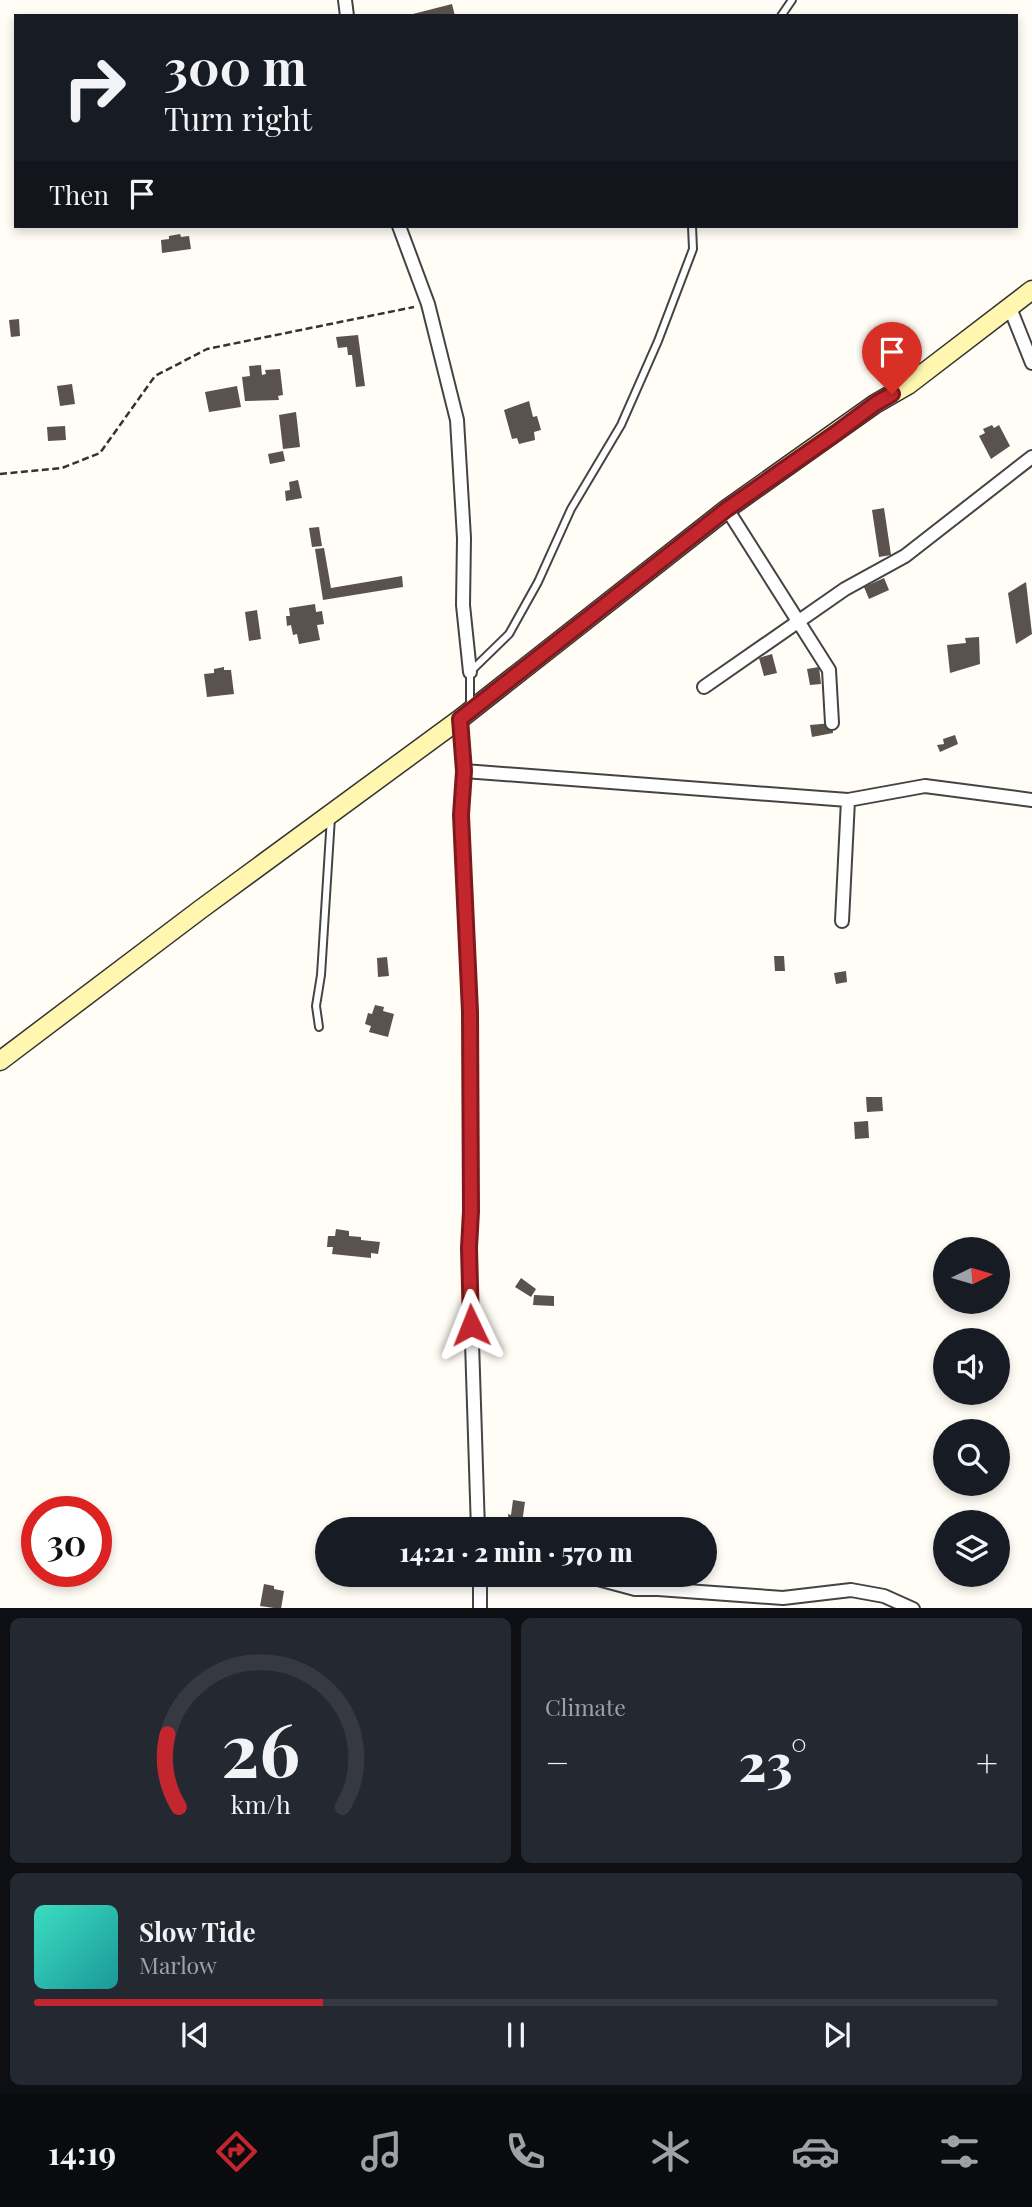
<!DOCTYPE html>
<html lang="en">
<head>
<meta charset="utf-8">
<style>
	:root { --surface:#171b24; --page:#242831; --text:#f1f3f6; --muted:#9ea1a6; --line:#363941; --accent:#c4262e }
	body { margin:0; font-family:"Playfair Display",serif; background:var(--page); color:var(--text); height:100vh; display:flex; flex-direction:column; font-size:26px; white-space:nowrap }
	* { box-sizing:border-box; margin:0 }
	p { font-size:23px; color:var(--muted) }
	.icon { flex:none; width:38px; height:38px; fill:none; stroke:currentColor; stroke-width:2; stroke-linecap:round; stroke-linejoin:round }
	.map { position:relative; height:1608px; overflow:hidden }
	.sheet { display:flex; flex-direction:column; gap:10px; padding:10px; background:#0d0f14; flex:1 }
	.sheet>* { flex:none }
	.hud { position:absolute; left:14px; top:14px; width:1004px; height:214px; border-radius:0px; box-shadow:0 4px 10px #0003; background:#171b24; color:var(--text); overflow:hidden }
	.needle { width:46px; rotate:85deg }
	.fabs { position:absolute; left:933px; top:1237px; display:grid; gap:14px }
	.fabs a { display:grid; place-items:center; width:77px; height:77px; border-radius:50%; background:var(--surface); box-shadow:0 4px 10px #0003; font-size:35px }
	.speed { position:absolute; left:21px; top:1496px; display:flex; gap:14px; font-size:35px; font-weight:700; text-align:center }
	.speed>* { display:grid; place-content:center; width:91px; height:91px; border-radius:50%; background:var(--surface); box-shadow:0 4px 10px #0003; line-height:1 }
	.speed .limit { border:10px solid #d22; background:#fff; color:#111 }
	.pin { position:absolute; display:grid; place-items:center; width:60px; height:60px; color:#fff; margin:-72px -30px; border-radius:50% 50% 50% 0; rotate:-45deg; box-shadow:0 0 7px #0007 }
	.pin .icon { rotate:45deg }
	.me { position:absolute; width:77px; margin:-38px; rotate:358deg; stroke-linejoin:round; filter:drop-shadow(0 0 5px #0008) }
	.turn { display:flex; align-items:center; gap:24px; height:147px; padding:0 35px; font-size:32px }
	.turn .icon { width:91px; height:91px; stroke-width:2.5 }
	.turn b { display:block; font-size:49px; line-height:60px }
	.then { display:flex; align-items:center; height:66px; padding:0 35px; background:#0003; gap:14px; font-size:26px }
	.big { font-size:52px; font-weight:800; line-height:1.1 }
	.sheet .card { flex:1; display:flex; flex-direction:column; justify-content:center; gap:10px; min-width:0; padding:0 24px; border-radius:10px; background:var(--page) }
	.sheet .dial { align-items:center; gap:0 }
	.dial svg { height:182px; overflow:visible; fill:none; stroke:var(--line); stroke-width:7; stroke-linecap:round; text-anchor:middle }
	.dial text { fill:var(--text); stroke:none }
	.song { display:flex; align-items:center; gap:21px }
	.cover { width:84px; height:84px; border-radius:10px; background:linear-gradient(135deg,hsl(170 70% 55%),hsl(180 70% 35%)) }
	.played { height:7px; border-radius:4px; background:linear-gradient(90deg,var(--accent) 30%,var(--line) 30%) }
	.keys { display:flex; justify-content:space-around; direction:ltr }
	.heat { display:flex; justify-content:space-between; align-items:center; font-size:38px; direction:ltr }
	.sheet .tiles { flex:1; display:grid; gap:10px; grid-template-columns:1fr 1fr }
	.card:last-child { grid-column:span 2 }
	.trip { position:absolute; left:315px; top:1517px; width:402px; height:70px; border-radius:35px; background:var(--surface); box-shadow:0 4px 10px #0003; font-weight:800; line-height:70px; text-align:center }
	.menu { display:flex; height:112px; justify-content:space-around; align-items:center; background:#090b0e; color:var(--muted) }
	.menu .icon { width:49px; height:49px }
	.menu .current { color:var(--accent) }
	.menu b { font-size:32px; color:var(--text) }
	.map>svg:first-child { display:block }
</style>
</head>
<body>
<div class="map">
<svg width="1032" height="1609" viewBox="0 0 1032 1609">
	<rect width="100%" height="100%" fill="#fffdf5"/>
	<path fill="#5a524d" d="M452,4L455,16H409V15Z
		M180,234L181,237L189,236L191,249L162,253L161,240L169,239V236Z
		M19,319L20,336L11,337L9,320Z
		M358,335L365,386L356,387L352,355H348L347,347L338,348L336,337Z
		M261,365L262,375L266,374L265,370L280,369L283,395L278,396L279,400L245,401L242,377L250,376L249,366Z
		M72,384L75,404L60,406L57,386Z
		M237,386L241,407L209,412L205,392Z
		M529,401L533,417L537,416L541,430L534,432L535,440L519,444L517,438L512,439L504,410Z
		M296,412L300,447L283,449L279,415Z
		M992,425L994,428L999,425L1010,446L991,459L979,436L985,433L983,429Z
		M65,426L66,440L48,441L47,427Z
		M283,451L285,461L270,464L268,454Z
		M298,480L302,498L286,501L285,491L290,490L289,482Z
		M884,508L891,555L879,557L872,510Z
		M319,527L322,546L312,547L309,528Z
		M324,548L331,588L402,576L403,587L323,600L315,549Z
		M884,578L889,590L869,599L864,587Z
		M1026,582L1032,634L1016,644L1008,593Z
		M315,604L316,612L322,611L324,624L317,625L320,640L299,644L297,634L293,635L291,625L287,626L286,616H290L289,608Z
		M257,610L261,639L249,641L245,612Z
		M979,637L980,664L950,673L947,645L966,643L965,638Z
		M772,654L777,673L764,676L759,658Z
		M224,667V670H231L234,694L207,697L204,674L214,673V669Z
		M819,667L821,684L810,685L807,669Z
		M832,723L833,733L812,737L810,725Z
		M955,735L958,744L940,752L937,745L944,744L943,739Z
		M774,956H784L785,971H775Z
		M387,957L389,976L378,977L377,958Z
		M846,971L847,982L836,984L834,973Z
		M375,1005L384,1007L383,1011L394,1014L388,1037L369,1032L371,1026L365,1024L368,1013L372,1014Z
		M866,1097H882L883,1111L867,1112Z
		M868,1121L869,1138L855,1139L854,1122Z
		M336,1229L349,1231V1236L361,1237V1240L380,1242L378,1254L371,1253V1258L332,1254L333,1247H327L328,1236H335Z
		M521,1278L536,1289L531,1297L515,1287Z
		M534,1295L554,1296V1306L533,1305Z
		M513,1500L525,1502L521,1530H509L508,1514L511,1515Z
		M264,1584L274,1586V1589L284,1591L281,1609L260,1606Z"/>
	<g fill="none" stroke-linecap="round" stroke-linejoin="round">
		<g stroke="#444" stroke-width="10">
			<path id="service" d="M781,16L792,0
				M470,707V672L509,634L538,582L571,509L621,425L658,341L693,249L692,226
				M319,1027L316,1006L321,975L331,817"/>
		</g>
		<g stroke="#444" stroke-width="16">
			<path id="minor" d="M345,0L347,16
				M399,226L428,304L457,420L464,538L463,605L470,672
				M1010,308L1032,363
				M727,509L829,670L832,723
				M704,687L845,589L905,556L1032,457
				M460,719L464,771L461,815L470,1012L471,1211L469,1248L478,1530
				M464,771L848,800L925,786L1032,800
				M842,921L848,800
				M480,1575V1609
				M583,1575L635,1589H658L783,1598L851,1590L884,1596L913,1609"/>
		</g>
		<g stroke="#333" stroke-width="21">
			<path id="secondary" d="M0,1061L201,909L460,719L727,509L875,404L908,385L1032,290"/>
		</g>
		<path stroke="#333" stroke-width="2.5" stroke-dasharray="7 3.5" stroke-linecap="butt" d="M0,474L62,468L100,453L155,376L207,349L414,307"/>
		<use href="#service" stroke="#fff" stroke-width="6"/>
		<use href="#minor" stroke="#fff" stroke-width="12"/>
		<use href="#secondary" stroke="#fff6b0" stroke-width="18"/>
	</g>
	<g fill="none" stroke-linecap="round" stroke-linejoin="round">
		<g stroke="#7f191e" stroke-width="18">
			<path id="route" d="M471,1325L469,1248L471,1211L470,1012L461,815L464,771L460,719L727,509L836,433L875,404L892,394"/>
		</g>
		<use href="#route" stroke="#c4262e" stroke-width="12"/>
	</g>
</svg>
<div class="fabs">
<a><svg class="needle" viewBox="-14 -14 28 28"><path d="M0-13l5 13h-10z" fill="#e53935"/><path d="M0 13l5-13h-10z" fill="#9ea1a6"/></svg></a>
<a><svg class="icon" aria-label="sound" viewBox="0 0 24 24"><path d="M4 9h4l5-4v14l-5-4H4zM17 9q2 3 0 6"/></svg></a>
<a><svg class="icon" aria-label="search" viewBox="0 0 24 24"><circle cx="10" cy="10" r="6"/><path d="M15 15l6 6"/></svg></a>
<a><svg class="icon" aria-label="layers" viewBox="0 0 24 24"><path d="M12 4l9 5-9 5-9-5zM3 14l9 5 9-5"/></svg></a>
</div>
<div class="speed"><div class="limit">30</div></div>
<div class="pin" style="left:892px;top:394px;background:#d93025"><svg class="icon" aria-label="arrive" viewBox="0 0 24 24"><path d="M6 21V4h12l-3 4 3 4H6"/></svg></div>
<svg class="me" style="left:471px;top:1325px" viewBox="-20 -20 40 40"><path d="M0-17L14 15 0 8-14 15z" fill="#c4262e" stroke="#fff" stroke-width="4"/></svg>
<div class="trip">14:21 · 2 min · 570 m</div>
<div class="hud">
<div class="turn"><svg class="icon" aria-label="right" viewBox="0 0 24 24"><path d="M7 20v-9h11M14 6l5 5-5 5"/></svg><div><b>300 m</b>Turn right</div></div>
<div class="then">Then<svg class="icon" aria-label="arrive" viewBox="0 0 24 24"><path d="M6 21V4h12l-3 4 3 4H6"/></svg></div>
</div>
</div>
<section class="sheet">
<div class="tiles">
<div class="card dial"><svg viewBox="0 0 100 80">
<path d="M14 69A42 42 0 1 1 86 69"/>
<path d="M14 69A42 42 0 0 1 9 37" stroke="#c4262e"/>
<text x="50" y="56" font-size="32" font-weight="700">26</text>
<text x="50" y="72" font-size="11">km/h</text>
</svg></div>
<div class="card"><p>Climate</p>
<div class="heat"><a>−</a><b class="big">23°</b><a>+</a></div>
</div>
<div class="card">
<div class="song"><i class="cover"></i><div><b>Slow Tide</b><p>Marlow</p></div></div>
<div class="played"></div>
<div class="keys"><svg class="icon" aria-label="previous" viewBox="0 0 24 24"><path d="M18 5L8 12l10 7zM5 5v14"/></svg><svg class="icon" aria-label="pause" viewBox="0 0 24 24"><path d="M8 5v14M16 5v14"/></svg><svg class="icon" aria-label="next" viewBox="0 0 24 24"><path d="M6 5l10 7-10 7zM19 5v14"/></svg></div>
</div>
</div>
</section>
<nav class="menu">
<b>14:19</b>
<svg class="icon current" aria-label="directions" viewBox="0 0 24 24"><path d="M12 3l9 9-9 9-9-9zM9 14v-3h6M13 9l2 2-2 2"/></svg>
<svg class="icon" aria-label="music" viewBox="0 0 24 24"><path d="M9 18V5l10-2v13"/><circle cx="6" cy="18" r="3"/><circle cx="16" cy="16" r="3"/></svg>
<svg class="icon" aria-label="phone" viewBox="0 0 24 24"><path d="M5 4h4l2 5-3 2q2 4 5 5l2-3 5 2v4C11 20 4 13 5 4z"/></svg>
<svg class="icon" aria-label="climate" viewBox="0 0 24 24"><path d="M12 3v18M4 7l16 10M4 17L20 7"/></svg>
<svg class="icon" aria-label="car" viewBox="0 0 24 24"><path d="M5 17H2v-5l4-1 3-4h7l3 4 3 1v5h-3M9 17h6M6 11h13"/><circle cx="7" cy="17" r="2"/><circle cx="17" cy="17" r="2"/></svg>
<svg class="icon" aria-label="filters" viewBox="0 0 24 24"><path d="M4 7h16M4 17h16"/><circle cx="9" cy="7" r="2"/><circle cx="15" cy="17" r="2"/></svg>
</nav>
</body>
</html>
